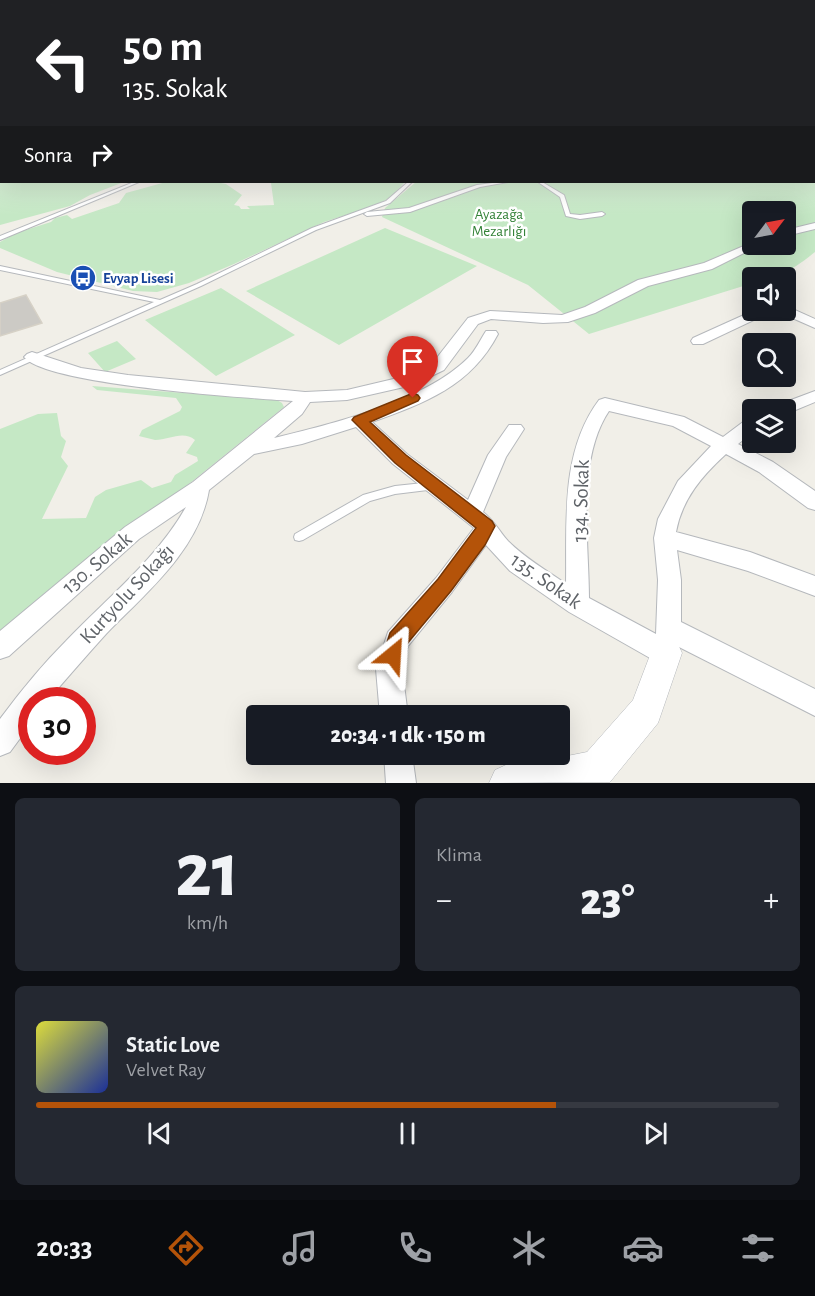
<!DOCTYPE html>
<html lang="tr">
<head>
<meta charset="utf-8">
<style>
	:root { --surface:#171b24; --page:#242831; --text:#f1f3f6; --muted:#9ea1a6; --line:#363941; --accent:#b45309 }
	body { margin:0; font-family:"Alegreya Sans",sans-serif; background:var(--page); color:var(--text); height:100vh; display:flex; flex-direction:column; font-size:22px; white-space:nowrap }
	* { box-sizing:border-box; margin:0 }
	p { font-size:20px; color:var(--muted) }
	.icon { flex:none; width:33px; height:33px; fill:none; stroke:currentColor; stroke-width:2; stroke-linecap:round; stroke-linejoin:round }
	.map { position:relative; height:783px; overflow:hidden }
	.drawer { display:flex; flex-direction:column; gap:15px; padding:15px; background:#0d0f14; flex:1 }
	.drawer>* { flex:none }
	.guide { position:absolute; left:0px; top:0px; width:816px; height:183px; box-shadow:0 6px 24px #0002; background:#202124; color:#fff; overflow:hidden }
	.needle { width:39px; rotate:58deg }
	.controls { position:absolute; left:742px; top:201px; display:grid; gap:12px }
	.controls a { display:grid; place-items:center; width:54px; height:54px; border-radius:6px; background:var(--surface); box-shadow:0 6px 24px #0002; font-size:30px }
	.speed { position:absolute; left:18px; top:687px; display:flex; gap:12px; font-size:30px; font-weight:700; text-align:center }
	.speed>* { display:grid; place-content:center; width:78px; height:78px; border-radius:50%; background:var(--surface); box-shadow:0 6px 24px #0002; line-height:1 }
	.speed .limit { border:9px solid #d22; background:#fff; color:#111 }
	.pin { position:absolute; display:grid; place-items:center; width:51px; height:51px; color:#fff; margin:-62px -26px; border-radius:50% 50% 50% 0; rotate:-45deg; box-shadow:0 0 6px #0007 }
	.pin .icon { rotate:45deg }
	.me { position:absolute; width:66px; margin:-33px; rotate:27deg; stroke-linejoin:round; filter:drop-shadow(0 0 4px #0008) }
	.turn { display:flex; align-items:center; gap:21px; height:126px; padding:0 24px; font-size:27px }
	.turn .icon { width:78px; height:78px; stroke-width:2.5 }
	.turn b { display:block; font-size:42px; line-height:51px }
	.then { display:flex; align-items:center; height:57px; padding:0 24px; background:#0003; gap:12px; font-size:22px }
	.big { font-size:45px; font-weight:800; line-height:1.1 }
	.drawer .widget { flex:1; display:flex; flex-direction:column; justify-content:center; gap:9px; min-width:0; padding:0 21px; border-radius:9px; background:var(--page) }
	.drawer .dial { align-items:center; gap:0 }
	.dial b { font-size:78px; line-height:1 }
	.song { display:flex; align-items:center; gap:18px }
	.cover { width:72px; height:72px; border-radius:9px; background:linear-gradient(135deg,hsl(60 70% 55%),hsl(230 70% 35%)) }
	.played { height:6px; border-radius:3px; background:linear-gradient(90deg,var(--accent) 70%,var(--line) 70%) }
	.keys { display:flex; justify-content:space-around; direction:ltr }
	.heat { display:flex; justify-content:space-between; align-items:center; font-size:33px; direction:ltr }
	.drawer .tiles { flex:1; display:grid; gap:15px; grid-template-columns:1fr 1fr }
	.widget:last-child { grid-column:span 2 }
	.trip { position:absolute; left:246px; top:705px; width:324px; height:60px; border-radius:6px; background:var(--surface); box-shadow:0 6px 24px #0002; font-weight:800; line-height:60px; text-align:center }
	.dock { display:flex; height:96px; justify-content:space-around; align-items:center; background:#090b0e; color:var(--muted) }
	.dock .icon { width:42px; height:42px }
	.dock .active { color:var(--accent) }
	.dock b { font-size:27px; color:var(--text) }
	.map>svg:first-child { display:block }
</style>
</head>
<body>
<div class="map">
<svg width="815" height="783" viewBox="0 0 815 783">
	<rect width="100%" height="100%" fill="#f1efe8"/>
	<path fill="#c5e8c5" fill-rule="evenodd" d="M0,106L2,182H124L90,195L70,206L0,225Z
		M815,170V252C792,270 783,277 753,278V283L589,334L528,285L382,217L385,208L416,182H814ZM753,212H786V244H753Z
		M166,182H216L226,184L242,195L234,205L239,206L241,209H250L247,206L274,205L271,183L274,182H405L391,197L377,205L324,222L234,264L189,283L157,292L133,291L57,272L0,248V242L16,233L51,222L55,218L67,215L72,219L119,203L126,193Z
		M385,228L477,266L339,345L246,291Z
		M221,288L295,335L216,376L145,320Z
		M117,341L136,359L105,372L88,353Z
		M92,386L277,400L282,403L284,407L0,637V429L38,414L57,413L61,436L66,441L61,457L68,466L42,519L86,518L95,497L106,490L141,480L152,488L171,482L175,475L198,461L197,457L186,453L195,440C183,430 169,440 155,440C150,439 144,437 139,436L142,430L180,411L182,407L176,398L97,390Z"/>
	<path fill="#cccac5" stroke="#d6d1c6" stroke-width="1.5" d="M26,295L42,323L0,336V303Z"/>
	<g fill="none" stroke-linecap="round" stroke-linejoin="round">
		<g stroke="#b5b8bc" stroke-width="2">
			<path id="service" d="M134,182H139L0,240V236Z
				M408,182H412L390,203L316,230L201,286L0,375V370L154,302L0,270V266L160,300L197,284L312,228L386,201Z
				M500,182H508L480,187L410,212L367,216L364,214L367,212L409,208L477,185Z
				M538,182H542L564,195L570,214L580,215L602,212L605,214L602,216L580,219L566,216L560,197Z
				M433,482L436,483L438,486L436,489L395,494L370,501L303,540L299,541L295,540L294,537L295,534L363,495L395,486Z"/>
		</g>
		<g stroke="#b5b8bc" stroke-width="2">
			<path id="minor" d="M815,223V229L786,236V230Z
				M753,242V244H762L712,269L648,286L595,313L568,322L543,323L491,319L478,324L444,370L413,385L347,400L310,402L302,414L274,438C332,424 425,401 468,358C476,350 480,340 486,331H496L498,334C471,386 425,403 372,422L407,454L468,500L488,455L509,425H521L524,429L506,457L483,512C494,520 499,531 508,541C525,558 546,570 566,584C567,522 560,452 599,400L605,398L684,417L723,437L747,419L753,417V432L738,444L773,462L815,491V510L808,508L759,472L726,454C702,476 682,499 676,532L750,552L815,576V596L748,571L677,550L681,580V622L815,689V716L679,647L675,662L666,665L657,662L569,612L510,571L486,545L452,592L408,646L402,669L408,716H380L376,669L388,632L436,578L474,528L393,464L356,427L302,444L254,454L209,490C199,550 146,593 106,634C86,656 67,678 48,700H32V722L10,752L0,756V719C20,692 42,665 66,641C108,597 156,560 186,507L139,539L9,656L0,659V631L125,527L193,482L293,401C249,398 47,385 24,357L27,354L32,352L81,368L128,375L305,392L347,390L402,377L432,364L468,318L490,311L562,315L585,307L638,280L704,263ZM609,411L673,426L711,446L678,481L658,519L654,538L658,580L656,634L589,598C589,541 576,460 609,411Z
				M786,306L815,319V328L781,313L779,310H786Z
				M755,310H775L703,344H693L691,341L693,338Z
				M815,391V402L786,414V410H773L775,406Z
				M384,754H412L416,783H386Z"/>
		</g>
		<g stroke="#b5b8bc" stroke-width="1">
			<path id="tertiary" d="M666,637L677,642L682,653L658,723L610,782L489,783L495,770L508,764L537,762L587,752L633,700L655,642Z"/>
		</g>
		<use href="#service" fill="#fff" fill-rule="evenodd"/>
		<use href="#minor" fill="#fff" fill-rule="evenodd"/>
		<use href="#tertiary" fill="#fff" fill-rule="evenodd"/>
	</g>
	<linearGradient id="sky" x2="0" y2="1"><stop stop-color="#8fc3f1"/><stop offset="0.49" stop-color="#f9f8f5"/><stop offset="1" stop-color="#f9f8f5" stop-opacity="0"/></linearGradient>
	<rect width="815" height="215" fill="url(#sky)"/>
	<path fill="#b45309" stroke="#753606" stroke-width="1.5" d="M413,393L418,395L420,398L418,401L370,422L406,455L492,521L495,526L485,545L451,591L406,645L401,662L393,665L386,662L383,655L390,633L438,579L476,528L395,463L352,420L354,417Z"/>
	<defs>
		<g id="bus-disc" transform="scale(1.35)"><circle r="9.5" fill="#1a4fb4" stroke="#fff"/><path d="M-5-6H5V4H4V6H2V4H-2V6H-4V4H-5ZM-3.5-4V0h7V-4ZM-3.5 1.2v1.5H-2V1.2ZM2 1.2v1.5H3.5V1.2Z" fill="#fff"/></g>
	</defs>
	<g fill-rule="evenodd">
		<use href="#bus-disc" x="83" y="278"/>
	</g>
	<g text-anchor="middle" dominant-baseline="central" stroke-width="5" stroke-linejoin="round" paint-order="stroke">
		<g font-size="15" fill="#348238" stroke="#fff">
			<text x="499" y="214">Ayazağa<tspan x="499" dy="17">Mezarlığı</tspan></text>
		</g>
		<g font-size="15" font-weight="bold" fill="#164399" stroke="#fff" text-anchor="start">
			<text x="103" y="278">Evyap Lisesi</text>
		</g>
		<g font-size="21" fill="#5f6368" stroke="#fff">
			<text transform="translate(581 501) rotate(-88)">134. Sokak</text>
			<text transform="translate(97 563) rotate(-40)">130. Sokak</text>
			<text transform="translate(546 581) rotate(35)">135. Sokak</text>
			<text transform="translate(127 594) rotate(-47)">Kurtyolu Sokağı</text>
		</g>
	</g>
</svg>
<div class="controls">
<a><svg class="needle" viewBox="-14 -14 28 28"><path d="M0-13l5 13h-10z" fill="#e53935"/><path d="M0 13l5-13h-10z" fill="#9ea1a6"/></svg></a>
<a><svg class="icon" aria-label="sound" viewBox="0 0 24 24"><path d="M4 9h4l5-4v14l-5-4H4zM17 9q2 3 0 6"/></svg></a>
<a><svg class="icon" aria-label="search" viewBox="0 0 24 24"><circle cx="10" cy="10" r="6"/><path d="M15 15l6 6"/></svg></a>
<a><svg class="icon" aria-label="layers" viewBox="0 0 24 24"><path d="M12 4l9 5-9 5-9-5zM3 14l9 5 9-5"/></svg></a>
</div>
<div class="speed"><div class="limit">30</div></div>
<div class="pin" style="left:413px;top:398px;background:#d93025"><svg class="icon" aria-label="arrive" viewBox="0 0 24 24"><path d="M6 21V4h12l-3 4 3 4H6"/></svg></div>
<svg class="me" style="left:393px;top:655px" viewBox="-20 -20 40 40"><path d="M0-17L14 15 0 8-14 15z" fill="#b45309" stroke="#fff" stroke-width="4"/></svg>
<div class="trip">20:34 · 1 dk · 150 m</div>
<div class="guide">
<div class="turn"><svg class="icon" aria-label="left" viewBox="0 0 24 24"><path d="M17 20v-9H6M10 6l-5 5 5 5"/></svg><div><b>50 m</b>135. Sokak</div></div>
<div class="then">Sonra<svg class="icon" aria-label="right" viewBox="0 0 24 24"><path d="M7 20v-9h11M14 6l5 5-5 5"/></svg></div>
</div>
</div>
<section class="drawer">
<div class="tiles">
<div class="widget dial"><b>21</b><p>km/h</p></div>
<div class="widget"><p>Klima</p>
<div class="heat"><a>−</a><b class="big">23°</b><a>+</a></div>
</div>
<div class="widget">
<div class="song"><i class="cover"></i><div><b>Static Love</b><p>Velvet Ray</p></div></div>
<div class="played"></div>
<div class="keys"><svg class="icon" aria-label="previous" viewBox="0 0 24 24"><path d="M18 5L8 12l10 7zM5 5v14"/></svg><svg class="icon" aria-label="pause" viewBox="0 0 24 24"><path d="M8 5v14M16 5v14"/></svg><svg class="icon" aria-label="next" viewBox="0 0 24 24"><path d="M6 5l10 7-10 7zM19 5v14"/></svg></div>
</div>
</div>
</section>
<nav class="dock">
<b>20:33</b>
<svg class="icon active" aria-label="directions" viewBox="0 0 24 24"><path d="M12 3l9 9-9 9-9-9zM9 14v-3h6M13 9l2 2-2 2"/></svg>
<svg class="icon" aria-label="music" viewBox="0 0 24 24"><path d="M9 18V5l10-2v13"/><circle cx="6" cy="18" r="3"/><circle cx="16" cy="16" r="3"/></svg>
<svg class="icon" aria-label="phone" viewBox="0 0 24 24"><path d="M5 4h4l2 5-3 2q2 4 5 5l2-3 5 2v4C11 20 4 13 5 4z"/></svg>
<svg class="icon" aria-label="climate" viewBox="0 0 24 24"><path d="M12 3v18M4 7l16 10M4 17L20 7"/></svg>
<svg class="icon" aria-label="car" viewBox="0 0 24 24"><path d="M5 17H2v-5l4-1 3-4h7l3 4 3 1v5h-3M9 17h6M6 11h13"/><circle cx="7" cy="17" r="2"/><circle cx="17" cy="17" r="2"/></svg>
<svg class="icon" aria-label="filters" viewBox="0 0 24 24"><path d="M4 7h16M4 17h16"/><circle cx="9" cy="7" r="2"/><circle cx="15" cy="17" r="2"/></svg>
</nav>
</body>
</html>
